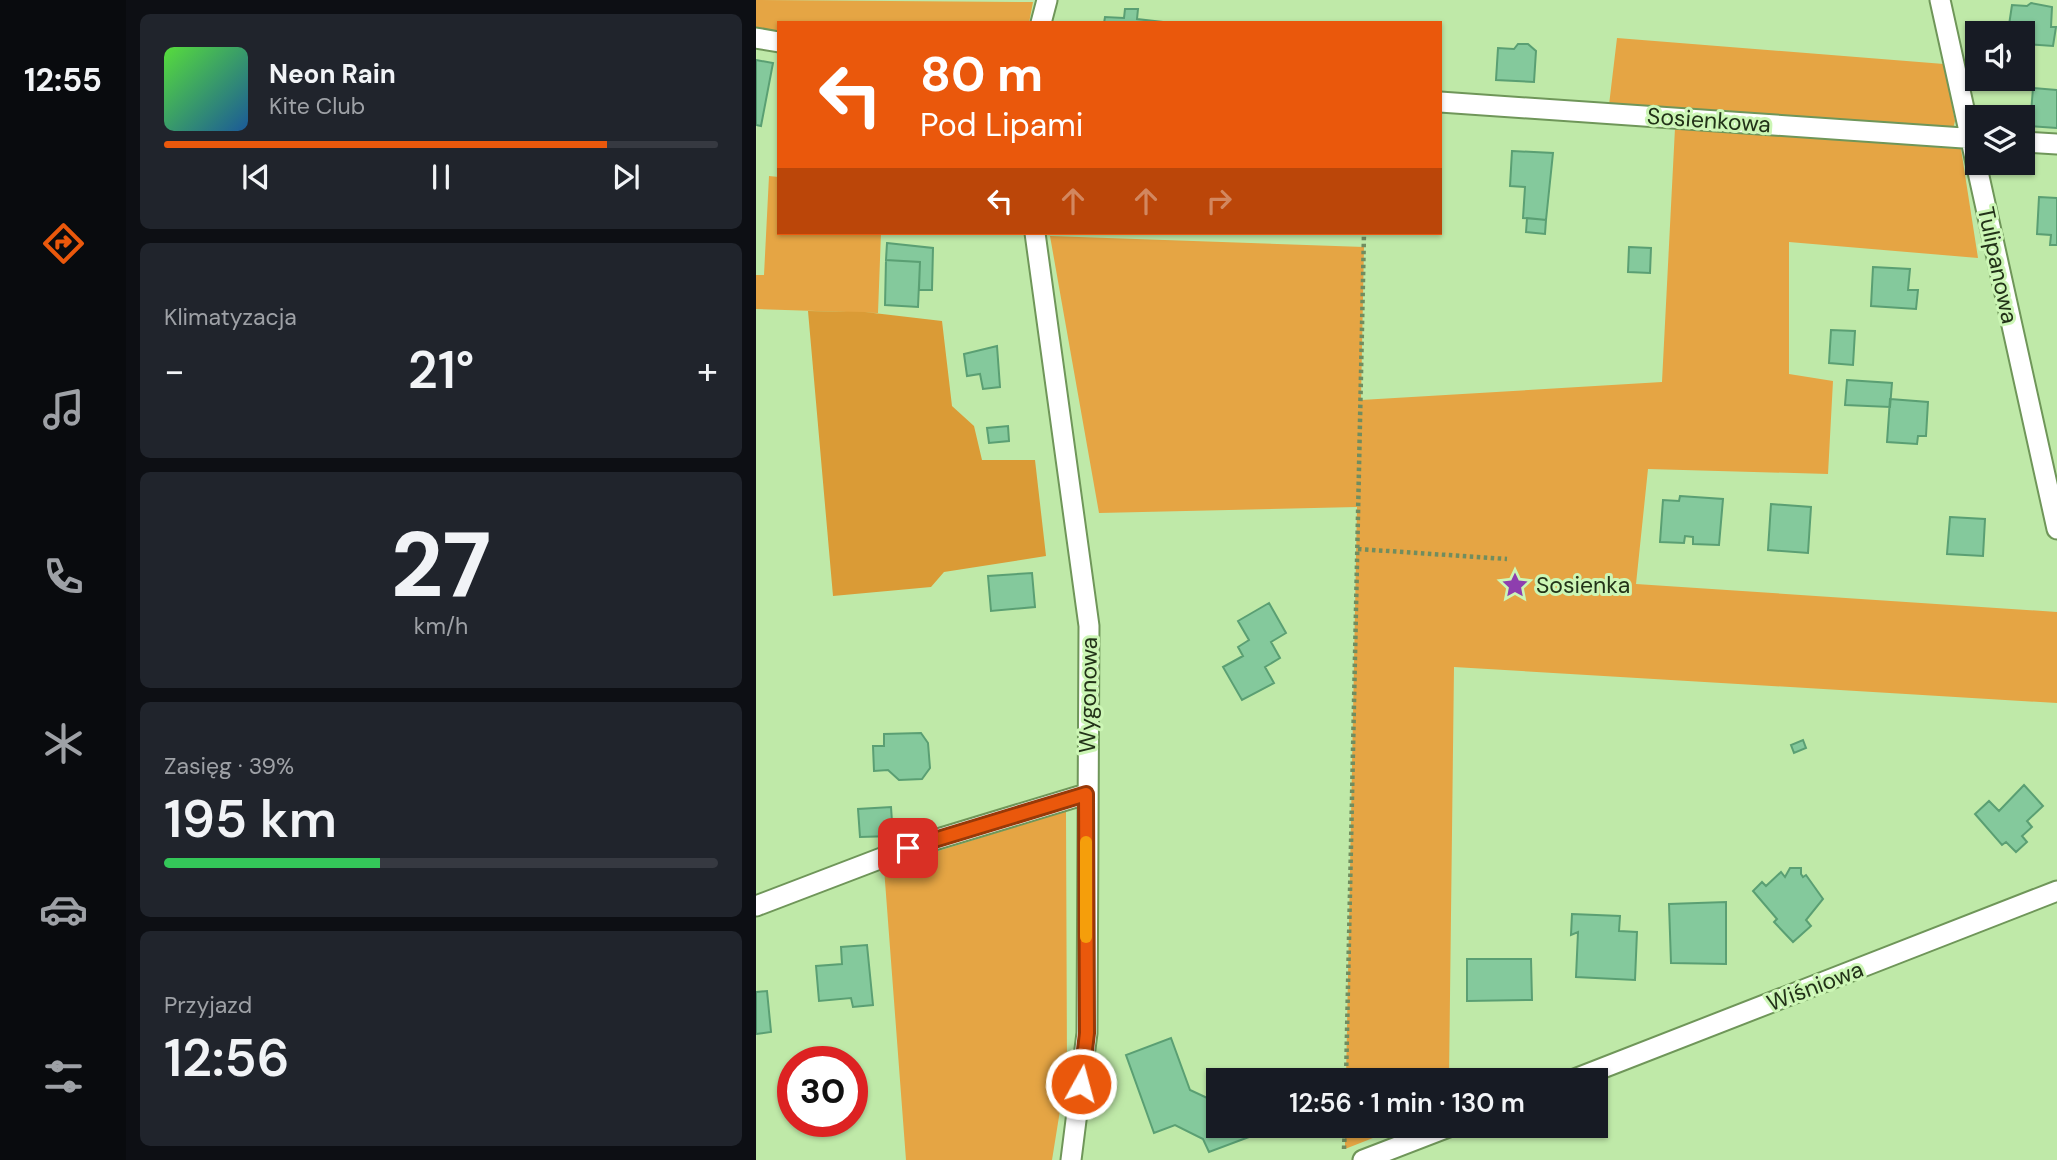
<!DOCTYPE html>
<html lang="pl">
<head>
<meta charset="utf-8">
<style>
	:root { --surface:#171b24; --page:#20242c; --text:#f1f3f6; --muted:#9ea1a6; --line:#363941; --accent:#ea580c }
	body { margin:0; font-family:"DM Sans",sans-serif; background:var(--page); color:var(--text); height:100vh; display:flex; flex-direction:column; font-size:26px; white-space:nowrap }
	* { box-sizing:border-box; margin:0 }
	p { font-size:23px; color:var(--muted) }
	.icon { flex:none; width:38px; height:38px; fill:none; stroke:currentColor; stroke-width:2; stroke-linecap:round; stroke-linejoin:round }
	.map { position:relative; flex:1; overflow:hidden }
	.details { display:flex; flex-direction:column; gap:14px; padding:14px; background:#0d0f14; width:630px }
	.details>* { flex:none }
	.top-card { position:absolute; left:21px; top:21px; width:665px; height:214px; border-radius:0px; box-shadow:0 2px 5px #0004; background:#ea580c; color:#fff; overflow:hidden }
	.controls { position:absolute; left:1209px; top:21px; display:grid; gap:14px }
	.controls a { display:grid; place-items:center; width:70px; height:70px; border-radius:0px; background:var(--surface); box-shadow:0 2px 5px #0004; font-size:35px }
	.speed { position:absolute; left:21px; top:1046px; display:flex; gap:14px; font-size:35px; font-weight:700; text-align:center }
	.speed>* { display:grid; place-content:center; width:91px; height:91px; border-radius:50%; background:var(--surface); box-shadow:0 2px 5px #0004; line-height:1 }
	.speed .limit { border:10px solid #d22; background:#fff; color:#111 }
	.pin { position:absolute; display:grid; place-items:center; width:60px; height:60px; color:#fff; margin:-30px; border-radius:14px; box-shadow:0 4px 10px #0006 }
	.me { position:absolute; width:77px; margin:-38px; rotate:7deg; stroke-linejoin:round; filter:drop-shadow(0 0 5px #0008) }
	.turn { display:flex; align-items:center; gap:24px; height:147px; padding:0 28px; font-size:32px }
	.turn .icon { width:91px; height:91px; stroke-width:2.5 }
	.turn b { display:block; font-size:49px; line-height:60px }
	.lanes { display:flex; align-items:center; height:66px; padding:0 28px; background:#0003; justify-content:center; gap:35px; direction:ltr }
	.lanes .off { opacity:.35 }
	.big { font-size:52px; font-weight:600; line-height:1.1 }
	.details .tile { flex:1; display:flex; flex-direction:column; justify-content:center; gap:10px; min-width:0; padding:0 24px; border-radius:10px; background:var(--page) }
	.details .dial { align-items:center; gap:0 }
	.dial b { font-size:91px; line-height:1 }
	.song { display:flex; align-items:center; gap:21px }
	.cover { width:84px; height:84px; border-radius:10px; background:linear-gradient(135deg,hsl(110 70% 55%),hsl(210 70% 35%)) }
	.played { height:7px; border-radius:4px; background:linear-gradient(90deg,var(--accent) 80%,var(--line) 80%) }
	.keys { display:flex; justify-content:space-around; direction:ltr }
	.heat { display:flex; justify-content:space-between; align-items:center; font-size:38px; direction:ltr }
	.charge { height:10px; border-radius:5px; background:linear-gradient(90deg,#34c759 39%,var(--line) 0) }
	.trip { position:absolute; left:450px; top:1068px; width:402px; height:70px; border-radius:0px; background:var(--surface); box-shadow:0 2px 5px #0004; font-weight:600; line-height:70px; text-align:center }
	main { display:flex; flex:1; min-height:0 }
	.tabs { display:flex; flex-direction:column; width:126px; justify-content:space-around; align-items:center; background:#090b0e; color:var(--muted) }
	.tabs .icon { width:49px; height:49px }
	.tabs .active { color:var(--accent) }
	.tabs b { font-size:32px; color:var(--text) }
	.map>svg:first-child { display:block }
</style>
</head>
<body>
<main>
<nav class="tabs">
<b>12:55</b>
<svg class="icon active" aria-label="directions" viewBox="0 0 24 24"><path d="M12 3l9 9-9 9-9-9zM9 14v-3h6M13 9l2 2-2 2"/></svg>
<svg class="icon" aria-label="music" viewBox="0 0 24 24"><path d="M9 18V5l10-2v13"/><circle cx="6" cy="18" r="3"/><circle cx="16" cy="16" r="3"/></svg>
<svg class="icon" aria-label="phone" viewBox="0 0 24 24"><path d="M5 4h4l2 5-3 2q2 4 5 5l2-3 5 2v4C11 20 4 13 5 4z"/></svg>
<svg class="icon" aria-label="climate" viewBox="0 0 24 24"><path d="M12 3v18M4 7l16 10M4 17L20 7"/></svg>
<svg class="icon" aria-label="car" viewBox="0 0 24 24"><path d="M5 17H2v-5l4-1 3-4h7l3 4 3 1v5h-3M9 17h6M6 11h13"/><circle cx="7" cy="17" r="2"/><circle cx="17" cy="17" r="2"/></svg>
<svg class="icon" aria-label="filters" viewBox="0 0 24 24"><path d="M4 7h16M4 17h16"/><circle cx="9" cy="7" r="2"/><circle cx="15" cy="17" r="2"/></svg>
</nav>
<section class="details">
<div class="tile">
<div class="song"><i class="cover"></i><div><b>Neon Rain</b><p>Kite Club</p></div></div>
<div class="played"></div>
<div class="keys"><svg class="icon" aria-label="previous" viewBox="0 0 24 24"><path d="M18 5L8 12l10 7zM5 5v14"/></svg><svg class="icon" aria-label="pause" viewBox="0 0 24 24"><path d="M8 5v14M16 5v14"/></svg><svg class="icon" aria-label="next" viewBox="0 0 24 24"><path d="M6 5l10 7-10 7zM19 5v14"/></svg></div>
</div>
<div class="tile"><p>Klimatyzacja</p>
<div class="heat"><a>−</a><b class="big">21°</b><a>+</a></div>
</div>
<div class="tile dial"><b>27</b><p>km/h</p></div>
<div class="tile"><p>Zasięg · 39%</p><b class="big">195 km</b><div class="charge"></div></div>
<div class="tile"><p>Przyjazd</p><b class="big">12:56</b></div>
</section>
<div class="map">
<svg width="1301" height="1160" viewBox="0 0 1301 1160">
	<rect width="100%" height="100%" fill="#bfe9a8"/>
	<path fill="#e5a544" d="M0,0L277,2L273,23H23V32L0,29Z
		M861,38L1188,64L1199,121L1197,129L853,105Z
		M919,128L1205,149L1222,258L1033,242V374L1077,381L1072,474L892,469L880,584L1301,612V703L698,667L693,1080H590L601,507L343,513L294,236L608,247L605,400L906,382Z
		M13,176L23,177V233H125L122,313L0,309V275H8Z
		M310,811L311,1067L296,1160H150L128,868Z
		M589,1125H650L589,1149Z"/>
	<path fill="#da9b36" d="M52,311L109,312L186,321L196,406L218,426L226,460H279L290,556L188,572L175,587L77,596Z"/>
	<path fill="#84c99c" stroke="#5a9f73" stroke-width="2" d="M1275,3L1296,7L1295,27H1300L1297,46L1271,44L1270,50H1267V33H1238L1239,23L1253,25L1256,5L1271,6Z
		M369,9H382L381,19L416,23H348L349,17L368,18Z
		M762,44H772L780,51L778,82L740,80L742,48L758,49Z
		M0,60L17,63L5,126L0,125Z
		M1277,88L1301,90V128L1274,126Z
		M756,151L797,153L790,220L767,218L769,187L754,186Z
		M1283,197L1301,198V245H1294L1295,235L1281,234Z
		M771,218L790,220L789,234L770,232Z
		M131,243L177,248L176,290H163L164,262L130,260Z
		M873,247L895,248L894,273L872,272Z
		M130,260L164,262L162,307L129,305Z
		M1117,267L1154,269L1152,290H1162L1160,309L1115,306Z
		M1075,330L1099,331L1097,365L1073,363Z
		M241,346L244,387L227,389L224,374L211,376L208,354Z
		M1091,380L1136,383L1134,407L1089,405Z
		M1134,399L1172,402L1170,436H1162L1161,444L1131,442Z
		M252,426L253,441L233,443L231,428Z
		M924,496L967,499L963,545L937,544V537L929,536L928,543L904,542L907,500L923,501Z
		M1015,504L1055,507L1052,553L1012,550Z
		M1194,517L1229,519L1227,556L1191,554Z
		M276,573L279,607L235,611L232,576Z
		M513,603L530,633L515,642L524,658L509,667L518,683L486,700L467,667L487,656L482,647L493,640L482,621Z
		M165,733L172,743L174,768L166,779L143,780L132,770L118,771L117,746H128V734Z
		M1047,740L1050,748L1038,753L1035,745Z
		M1268,785L1287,806L1271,821L1276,827L1266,836L1271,842L1260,852L1250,842L1246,845L1219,814L1233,801L1243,811Z
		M135,807L137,836L104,837L102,809Z
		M1034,868H1045V874L1047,877L1050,875L1067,899L1050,920L1055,926L1037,942L1018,922L1021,919L997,891L1006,882L1010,886L1025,872L1029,877Z
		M970,902V964L915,963L913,904Z
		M816,914L864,916L863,931L881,932L879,980L820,977L822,932L815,935Z
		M111,945L117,1005L97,1007L95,998L63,1001L60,966L86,964L85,947Z
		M711,959H775L776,1000L711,1001Z
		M11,991L15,1032L0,1034V992Z
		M415,1038L434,1090L462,1103V1125H525L453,1152L447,1139L419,1125L398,1133L370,1055Z"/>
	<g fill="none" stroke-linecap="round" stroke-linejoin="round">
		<g stroke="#6f9659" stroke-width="23">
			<path id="minor" d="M1184,0L1301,529
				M285,23L291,0
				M0,38L23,42
				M684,102L1222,139
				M1267,142L1301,144
				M279,233L333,626L331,1033L315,1160
				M0,906L152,848L330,794
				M816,1080L1301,891
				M607,1160L698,1125"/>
		</g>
		<path stroke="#708d5f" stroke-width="4.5" stroke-dasharray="3.5 3.5" stroke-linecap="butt" d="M602,549L751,559
			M590,1080L608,233
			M588,1149L589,1125"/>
		<use href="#minor" stroke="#fff" stroke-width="19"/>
	</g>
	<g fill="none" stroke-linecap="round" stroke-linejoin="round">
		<g stroke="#983908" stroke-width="18">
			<path id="route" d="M152,848L330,794L331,1033L325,1084"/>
		</g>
		<use href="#route" stroke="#ea580c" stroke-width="12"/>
		<path stroke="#f59e0b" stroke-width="12" d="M330,842V937"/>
	</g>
	<defs>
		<g id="sight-bare" transform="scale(2.1)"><path d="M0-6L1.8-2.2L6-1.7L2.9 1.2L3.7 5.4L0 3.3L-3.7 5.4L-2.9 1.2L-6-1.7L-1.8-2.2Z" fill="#8e3eae" stroke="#ccf6b5" stroke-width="2.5" paint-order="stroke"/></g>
	</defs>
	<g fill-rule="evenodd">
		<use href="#sight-bare" x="759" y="585"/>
	</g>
	<g text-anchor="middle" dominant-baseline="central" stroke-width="6" stroke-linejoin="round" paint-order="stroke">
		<g font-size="23" fill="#223218" stroke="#ccf6b5">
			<text transform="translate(953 120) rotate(4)">Sosienkowa</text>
			<text transform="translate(1242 265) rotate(78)">Tulipanowa</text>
			<text transform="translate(332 695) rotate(-89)">Wygonowa</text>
			<text transform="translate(1059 986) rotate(-21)">Wiśniowa</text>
		</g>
		<g font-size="23" fill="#223218" stroke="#ccf6b5" text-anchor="start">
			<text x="780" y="585">Sosienka</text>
		</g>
	</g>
</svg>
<div class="controls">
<a><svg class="icon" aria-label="sound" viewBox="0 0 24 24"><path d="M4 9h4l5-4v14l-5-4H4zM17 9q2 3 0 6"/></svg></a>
<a><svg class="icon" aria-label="layers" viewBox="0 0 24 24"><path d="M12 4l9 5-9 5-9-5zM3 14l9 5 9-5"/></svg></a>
</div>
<div class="speed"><div class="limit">30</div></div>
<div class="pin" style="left:152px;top:848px;background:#d93025"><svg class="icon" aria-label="arrive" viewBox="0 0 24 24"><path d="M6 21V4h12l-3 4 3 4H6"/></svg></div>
<svg class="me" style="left:325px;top:1084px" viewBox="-20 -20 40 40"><circle r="17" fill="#ea580c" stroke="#fff" stroke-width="3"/><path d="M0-11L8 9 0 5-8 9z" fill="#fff"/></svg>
<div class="trip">12:56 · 1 min · 130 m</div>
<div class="top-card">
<div class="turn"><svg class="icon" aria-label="left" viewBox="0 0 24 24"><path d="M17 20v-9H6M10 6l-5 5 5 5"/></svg><div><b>80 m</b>Pod Lipami</div></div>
<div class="lanes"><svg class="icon" aria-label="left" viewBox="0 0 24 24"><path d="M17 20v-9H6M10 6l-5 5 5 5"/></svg><svg class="icon off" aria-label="ahead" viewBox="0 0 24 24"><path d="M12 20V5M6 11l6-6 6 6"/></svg><svg class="icon off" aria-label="ahead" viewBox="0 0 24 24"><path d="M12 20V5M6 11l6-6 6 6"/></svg><svg class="icon off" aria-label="right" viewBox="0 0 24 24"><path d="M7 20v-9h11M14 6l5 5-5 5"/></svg></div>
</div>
</div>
</main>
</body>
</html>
